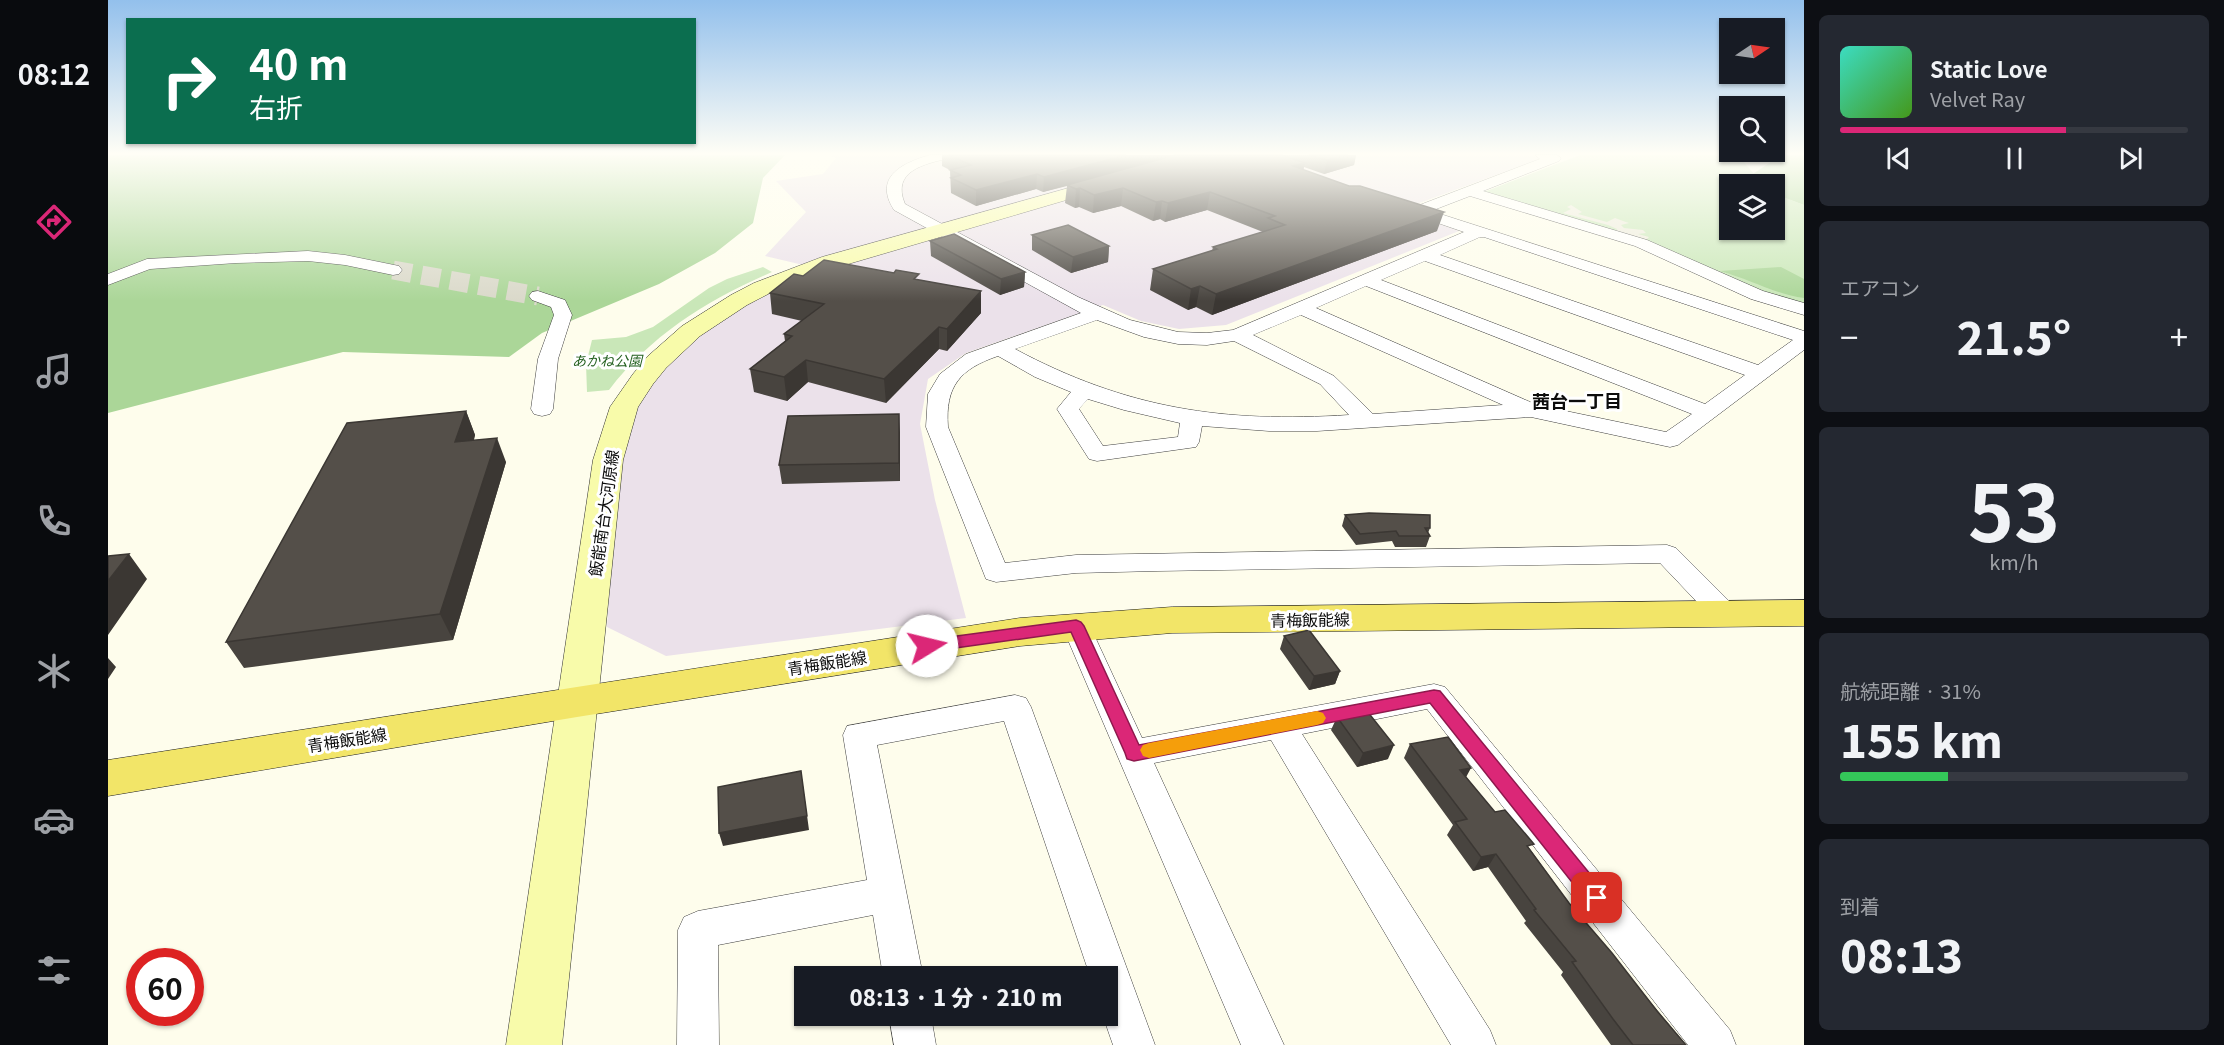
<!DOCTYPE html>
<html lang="ja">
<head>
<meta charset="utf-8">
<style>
	:root { --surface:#171b24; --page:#242831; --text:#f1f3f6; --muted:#9ea1a6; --line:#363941; --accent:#db2777 }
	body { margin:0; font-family:Georgia,"Noto Sans JP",serif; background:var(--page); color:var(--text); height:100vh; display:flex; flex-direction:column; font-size:22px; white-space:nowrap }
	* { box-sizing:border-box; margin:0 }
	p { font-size:20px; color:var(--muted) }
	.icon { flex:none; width:33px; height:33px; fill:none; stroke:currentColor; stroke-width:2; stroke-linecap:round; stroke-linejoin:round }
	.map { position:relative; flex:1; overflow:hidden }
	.sheet { display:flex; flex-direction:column; gap:15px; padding:15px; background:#0d0f14; width:420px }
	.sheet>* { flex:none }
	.guide { position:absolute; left:18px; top:18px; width:570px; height:126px; border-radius:0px; box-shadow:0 2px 4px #0004; background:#0b6e4f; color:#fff; overflow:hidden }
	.needle { width:39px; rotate:77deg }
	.fabs { position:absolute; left:1611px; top:18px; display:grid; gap:12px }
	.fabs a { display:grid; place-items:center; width:66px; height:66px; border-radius:0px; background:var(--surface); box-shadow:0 2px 4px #0004; font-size:30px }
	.speed { position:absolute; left:18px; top:948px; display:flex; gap:12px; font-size:30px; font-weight:700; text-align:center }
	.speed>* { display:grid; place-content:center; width:78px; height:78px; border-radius:50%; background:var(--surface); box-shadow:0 2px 4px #0004; line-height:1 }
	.speed .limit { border:9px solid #d22; background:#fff; color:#111 }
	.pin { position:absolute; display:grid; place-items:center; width:51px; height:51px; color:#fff; margin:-26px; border-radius:12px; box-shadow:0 3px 9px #0006 }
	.me { position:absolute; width:66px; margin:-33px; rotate:81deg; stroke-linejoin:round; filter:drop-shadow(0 0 4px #0008) }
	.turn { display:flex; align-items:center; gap:21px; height:126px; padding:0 24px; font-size:27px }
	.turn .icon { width:78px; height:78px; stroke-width:2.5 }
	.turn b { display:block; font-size:42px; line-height:51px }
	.big { font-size:45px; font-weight:800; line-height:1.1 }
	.sheet .card { flex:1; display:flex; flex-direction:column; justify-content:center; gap:9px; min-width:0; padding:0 21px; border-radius:9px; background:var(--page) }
	.sheet .dial { align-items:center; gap:0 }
	.dial b { font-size:78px; line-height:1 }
	.song { display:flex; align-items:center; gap:18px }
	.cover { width:72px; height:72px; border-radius:9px; background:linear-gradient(135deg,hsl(170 70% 55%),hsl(100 70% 35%)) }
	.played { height:6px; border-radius:3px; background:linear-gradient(90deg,var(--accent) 65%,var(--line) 65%) }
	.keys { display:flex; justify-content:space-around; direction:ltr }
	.heat { display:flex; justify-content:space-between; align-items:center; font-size:33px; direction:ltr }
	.charge { height:9px; border-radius:4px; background:linear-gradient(90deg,#34c759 31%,var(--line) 0) }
	.trip { position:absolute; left:686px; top:966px; width:324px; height:60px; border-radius:0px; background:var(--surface); box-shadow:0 2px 4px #0004; font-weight:800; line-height:60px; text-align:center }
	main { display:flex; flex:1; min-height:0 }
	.menu { display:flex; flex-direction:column; width:108px; justify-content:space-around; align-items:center; background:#090b0e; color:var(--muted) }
	.menu .icon { width:42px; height:42px }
	.menu .active { color:var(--accent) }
	.menu b { font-size:27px; color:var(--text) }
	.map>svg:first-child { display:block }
</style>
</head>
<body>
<main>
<nav class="menu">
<b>08:12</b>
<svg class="icon active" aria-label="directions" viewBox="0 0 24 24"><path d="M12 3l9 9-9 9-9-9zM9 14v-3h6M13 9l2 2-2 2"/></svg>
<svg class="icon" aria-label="music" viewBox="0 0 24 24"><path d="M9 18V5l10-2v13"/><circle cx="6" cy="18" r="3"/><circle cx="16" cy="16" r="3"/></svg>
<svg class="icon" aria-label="phone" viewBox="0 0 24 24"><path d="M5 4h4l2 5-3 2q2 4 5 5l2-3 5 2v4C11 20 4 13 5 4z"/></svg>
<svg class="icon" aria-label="climate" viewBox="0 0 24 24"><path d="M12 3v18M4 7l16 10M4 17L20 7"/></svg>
<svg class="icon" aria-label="car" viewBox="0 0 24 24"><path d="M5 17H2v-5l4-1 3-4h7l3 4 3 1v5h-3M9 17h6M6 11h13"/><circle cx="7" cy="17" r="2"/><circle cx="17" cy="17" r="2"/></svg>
<svg class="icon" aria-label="filters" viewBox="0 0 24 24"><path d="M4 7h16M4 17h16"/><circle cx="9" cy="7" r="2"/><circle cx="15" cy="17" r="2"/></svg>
</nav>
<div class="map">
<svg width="1696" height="1045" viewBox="0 0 1696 1045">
	<rect width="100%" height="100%" fill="#fefdec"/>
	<path fill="#ebe1ea" d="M720,155H1443L1292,210L1351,231L1118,325L1071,329L1033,321L995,305L858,353L820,379L812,424L827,500L858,618L558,656L499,627L510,466L530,404L572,348L644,296L708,268L657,256L698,212L668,181L715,174L728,158Z"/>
	<path fill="#c9e7b8" d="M1472,155H1607L1635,161L1646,174L1633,182L1639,184H1622V230H1666L1667,194L1696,205V306L1648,291L1594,267L1376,192Z
		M655,267L664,272C600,300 544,334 501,390L479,392L478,364L484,340L518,337L545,327L601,288L619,279Z"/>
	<path fill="#abd698" d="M0,155H677L655,178L645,223L607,253L551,284L434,333L401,357L235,352L0,413Z
		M1673,155H1696V205L1667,194L1666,184L1633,182Z
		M1673,267L1696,279V298C1667,294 1641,279 1612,271Z"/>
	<path fill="#edebdc" d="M1463,205L1474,212L1470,214L1499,222L1507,218L1515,221L1521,223L1513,225L1516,228L1535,230L1538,233L1530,234L1541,237L1536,242L1507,233L1509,229L1500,225L1455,213L1463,209L1459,207Z"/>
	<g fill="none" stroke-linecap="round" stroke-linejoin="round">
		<path stroke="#dad9ca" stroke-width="19" stroke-dasharray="19 10" stroke-linecap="butt" d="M285,270L430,296"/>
		<g stroke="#3f3f3f" stroke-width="1">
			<path id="street" d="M822,155H844L842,158C816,164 783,171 797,204L970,297L1022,320L1070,332L1099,333L1125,330L1356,232L1295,211L1292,208L1300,203L1309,206L1432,159L1427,155H1449L1453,158L1451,161L1375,191L1539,240L1655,291L1696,303V315L1643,299L1527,246L1362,196L1323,211L1696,331V350L1570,445L1562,447L1423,417L1209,431H1161L1094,426L1091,442L1088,447L989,461L981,459L949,409L963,392L927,377L890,356C852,369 837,386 840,427L897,563L968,555L1559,545L1568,548L1627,607L1631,614L1627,621L1617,624L1607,621L1552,563L1049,571L968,573L888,582L878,579L818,427L820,394L832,374L858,354L973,313L786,210C765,177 794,163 822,155ZM1372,237H1376L1685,340L1650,365L1332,255ZM1317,261L1637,375L1597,404L1273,280ZM1258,286L1584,414L1558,432L1429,405L1208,308ZM1193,315L1395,405L1265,414L1226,376L1145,335ZM989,320L1036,337L1070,344L1099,345L1126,341L1212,384L1241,415C1116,423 1019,409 907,349ZM980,399L1016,410L1072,423L1070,437L995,446L971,409Z
				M200,251L237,255L291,266L294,270L291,274L285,275L237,265L200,261L128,263L42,269L0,285V274L39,259Z
				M430,291L457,300L464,315L450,359L445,409L442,414L434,416L426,414L423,409L430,359L446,315L443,307L424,300L421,296L424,292Z
				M968,616L978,619L982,626L1034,738L1326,684L1337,687L1622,1030L1628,1045H1580L1319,709L1194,734L1382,1030L1388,1045H1343L1163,740L1046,763L1176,1045H1133L954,626L958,619Z
				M907,695L918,698L923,707L1047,1045H1005L995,1016H999V976H982L896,721L769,745L815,976H775L765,915L610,945L611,1045H569L570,930L576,917L590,911L759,880L735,735L739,726Z
				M781,1016H823L828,1045H786Z"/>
		</g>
		<g stroke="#2e2e2e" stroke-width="1">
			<path id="secondary" d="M1000,177L1006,178L1009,182L1006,186L730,267L662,293L639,305L592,336L558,368L545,384L530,407L515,460L454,1045H398L485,460L502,407L525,374L540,356L574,326L623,295L646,283L714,257Z"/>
		</g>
		<g stroke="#1d1d1d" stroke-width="1">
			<path id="primary" d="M1696,600V626L1064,633L912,646L469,717L0,796V760L912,618L1064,607Z"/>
		</g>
		<use href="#street" fill="#fff" fill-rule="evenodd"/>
		<use href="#secondary" fill="#f8fbaa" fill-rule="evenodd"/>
		<use href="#primary" fill="#f2e568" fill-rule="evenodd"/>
	</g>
	<path fill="#48443f" d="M834,155H1248L1246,165L1216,174L1196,167L1195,170L1329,231L1104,315L1088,307L1080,310L1042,290L1045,269L1104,251L1105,247L1155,232L1099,210L1057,222L1052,219L1045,221L1013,206L985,213L971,207L967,208L957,203L959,186L935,192L928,189L868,206L843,193L842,170L834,166Z
		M924,235L1001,246L1000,262L963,273L924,250Z
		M822,241L917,272L916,287L892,295L823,256Z
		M695,276L811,280L873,291V313L839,351L831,349L778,403L700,382L679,401L646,392L642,369L677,341L676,334L694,321L664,314L662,293Z
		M358,411L367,435L366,440L398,462L345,640L136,668L118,642Z
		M792,432V481L674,484L671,465Z
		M1237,515L1322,528L1320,533L1322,536L1318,547H1287L1284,541L1248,545L1234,526Z
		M1176,636L1232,671L1227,684L1201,690L1172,649Z
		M1229,717L1280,759L1249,767L1223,730Z
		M1302,744L1358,777L1387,812L1422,849L1461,903L1578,1045H1503L1453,975L1455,972L1416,923L1418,921L1380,867L1365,871L1339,835L1345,825L1296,758Z"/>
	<path fill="#3b3733" d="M1018,155H1069L935,192L936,177Z
		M1240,155H1248L1246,165L1216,174L1219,160Z
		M1197,163L1193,180L1185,166Z
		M929,174L928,189L868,206V190Z
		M972,188L971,207L967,208L968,189Z
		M1015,188L1013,206L985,213L986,195Z
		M1102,192L1099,210L1057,222L1060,203Z
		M1054,201L1052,219L1045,221L1048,202Z
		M1336,212L1329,231L1104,315L1108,294Z
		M1001,246L1000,262L963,273L965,257Z
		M917,272L916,287L892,295L893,279Z
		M1092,286L1088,307L1080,310L1083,289Z
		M873,291V313L839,351V329Z
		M831,327V349L778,403L776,379Z
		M698,360L700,382L679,401L676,377Z
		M358,411L367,435L357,466L347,442Z
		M791,414L792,432V481L791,463Z
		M389,438L398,462L345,640L332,614Z
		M21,554L39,579L0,635V581Z
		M0,658L8,667L0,679Z
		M1232,671L1227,684L1201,690L1206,676Z
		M1286,745L1280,759L1249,767L1255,753Z
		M1363,768L1356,781L1352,770Z
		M693,771L701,830L615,846L611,833Z
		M1388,854L1380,867L1365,871L1373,857Z"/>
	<path fill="#544f49" stroke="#3b3733" stroke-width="1.5" d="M841,155H1018L936,177L929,174L868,190L843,178L853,175L842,170L863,165Z
		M1067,155H1174L1197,163L1185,166L1241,186H1252L1336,212L1108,294L1092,286L1083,289L1045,269L1109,249L1105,247L1177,225L1160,218L1167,216L1102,192L1060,203L1054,201L1048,202L1015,188L986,195L972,188L968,189L959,185Z
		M1201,155H1240L1219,160Z
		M960,225L1001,246L965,257L924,235Z
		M846,234L917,272L893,279L822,241Z
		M716,260L786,273L788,270L811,274L806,279L873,291L839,329L831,327L776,379L698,360L676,377L642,369L684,336L676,334L716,304L662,293L686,274L695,276Z
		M358,411L347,442L389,438L332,614L118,642L239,423Z
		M791,414V463L671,465L680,416Z
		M1261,513L1322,515V528H1317L1322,536H1291L1288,531L1252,534L1237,515Z
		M21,554L0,581V556Z
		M1201,630L1232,671L1206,676L1176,636Z
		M1259,711L1286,745L1255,753L1229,717Z
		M1340,737L1363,768L1352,770L1387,812L1397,810L1426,844L1419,846L1461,903L1504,953L1549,1011L1578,1045H1525L1505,1019L1464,962L1468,961L1426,910L1428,909L1388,854L1373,857L1347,822L1359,819L1302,744Z
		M693,771L699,816L611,833L610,787Z"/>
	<linearGradient id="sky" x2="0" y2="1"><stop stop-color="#93c0ec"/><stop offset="0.51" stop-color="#fffef6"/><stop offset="1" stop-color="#fffef6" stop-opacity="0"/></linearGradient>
	<rect width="1696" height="301" fill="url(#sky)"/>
	<path fill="#db2777" stroke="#8e194d" stroke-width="1.5" d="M968,620L973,622L976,626L1031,745L1326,690L1332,691L1496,891L1499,898L1496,905L1489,908L1482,905L1322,703L1026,761L1019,759L1017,753L963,632L819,652L813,650L811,646L813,642L819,640Z"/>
	<path fill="#f59e0b" d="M1209,711L1215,713L1218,718L1215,723L1209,725L1041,758L1035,756L1032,750L1035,745L1041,743Z"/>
	<g text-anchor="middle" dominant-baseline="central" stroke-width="6" stroke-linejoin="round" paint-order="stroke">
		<g font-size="14" font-style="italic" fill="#246020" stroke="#fff">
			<text x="499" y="360">あかね公園</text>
		</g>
		<g font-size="16" fill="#0c0c0c" stroke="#fff">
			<text transform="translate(495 513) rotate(-82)">飯能南台大河原線</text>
			<text transform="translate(1202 619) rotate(-1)">青梅飯能線</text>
			<text transform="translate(719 662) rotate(-9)">青梅飯能線</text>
			<text transform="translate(239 739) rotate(-9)">青梅飯能線</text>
		</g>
		<g font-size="18" font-weight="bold" fill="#0c0c0c" stroke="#fff">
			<text x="1469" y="400">茜台一丁目</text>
		</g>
	</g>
</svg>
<div class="fabs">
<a><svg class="needle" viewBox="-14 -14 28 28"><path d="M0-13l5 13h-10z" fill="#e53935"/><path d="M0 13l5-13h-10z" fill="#9ea1a6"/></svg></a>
<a><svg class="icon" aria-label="search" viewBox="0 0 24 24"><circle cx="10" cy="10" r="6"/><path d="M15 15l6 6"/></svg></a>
<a><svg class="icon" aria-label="layers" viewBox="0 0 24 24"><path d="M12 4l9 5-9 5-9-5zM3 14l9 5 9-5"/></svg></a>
</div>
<div class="speed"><div class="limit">60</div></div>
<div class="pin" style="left:1489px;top:898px;background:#d93025"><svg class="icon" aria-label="arrive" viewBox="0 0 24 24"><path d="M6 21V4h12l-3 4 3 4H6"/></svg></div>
<svg class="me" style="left:819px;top:646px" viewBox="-20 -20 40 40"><circle r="19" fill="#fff"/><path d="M0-13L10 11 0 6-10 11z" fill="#db2777"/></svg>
<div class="trip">08:13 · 1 分 · 210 m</div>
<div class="guide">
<div class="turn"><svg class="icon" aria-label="right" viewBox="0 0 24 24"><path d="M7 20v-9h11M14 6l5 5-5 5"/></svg><div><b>40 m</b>右折</div></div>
</div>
</div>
<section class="sheet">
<div class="card">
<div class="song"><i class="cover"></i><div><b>Static Love</b><p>Velvet Ray</p></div></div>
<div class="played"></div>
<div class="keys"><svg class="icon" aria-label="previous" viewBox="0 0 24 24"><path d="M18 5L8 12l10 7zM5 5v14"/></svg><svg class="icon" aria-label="pause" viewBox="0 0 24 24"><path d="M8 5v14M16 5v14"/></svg><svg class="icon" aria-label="next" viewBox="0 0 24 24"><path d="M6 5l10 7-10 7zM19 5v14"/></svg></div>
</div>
<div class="card"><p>エアコン</p>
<div class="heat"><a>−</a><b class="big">21.5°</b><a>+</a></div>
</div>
<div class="card dial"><b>53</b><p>km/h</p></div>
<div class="card"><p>航続距離 · 31%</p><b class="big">155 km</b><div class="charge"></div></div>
<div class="card"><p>到着</p><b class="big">08:13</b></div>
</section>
</main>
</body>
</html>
